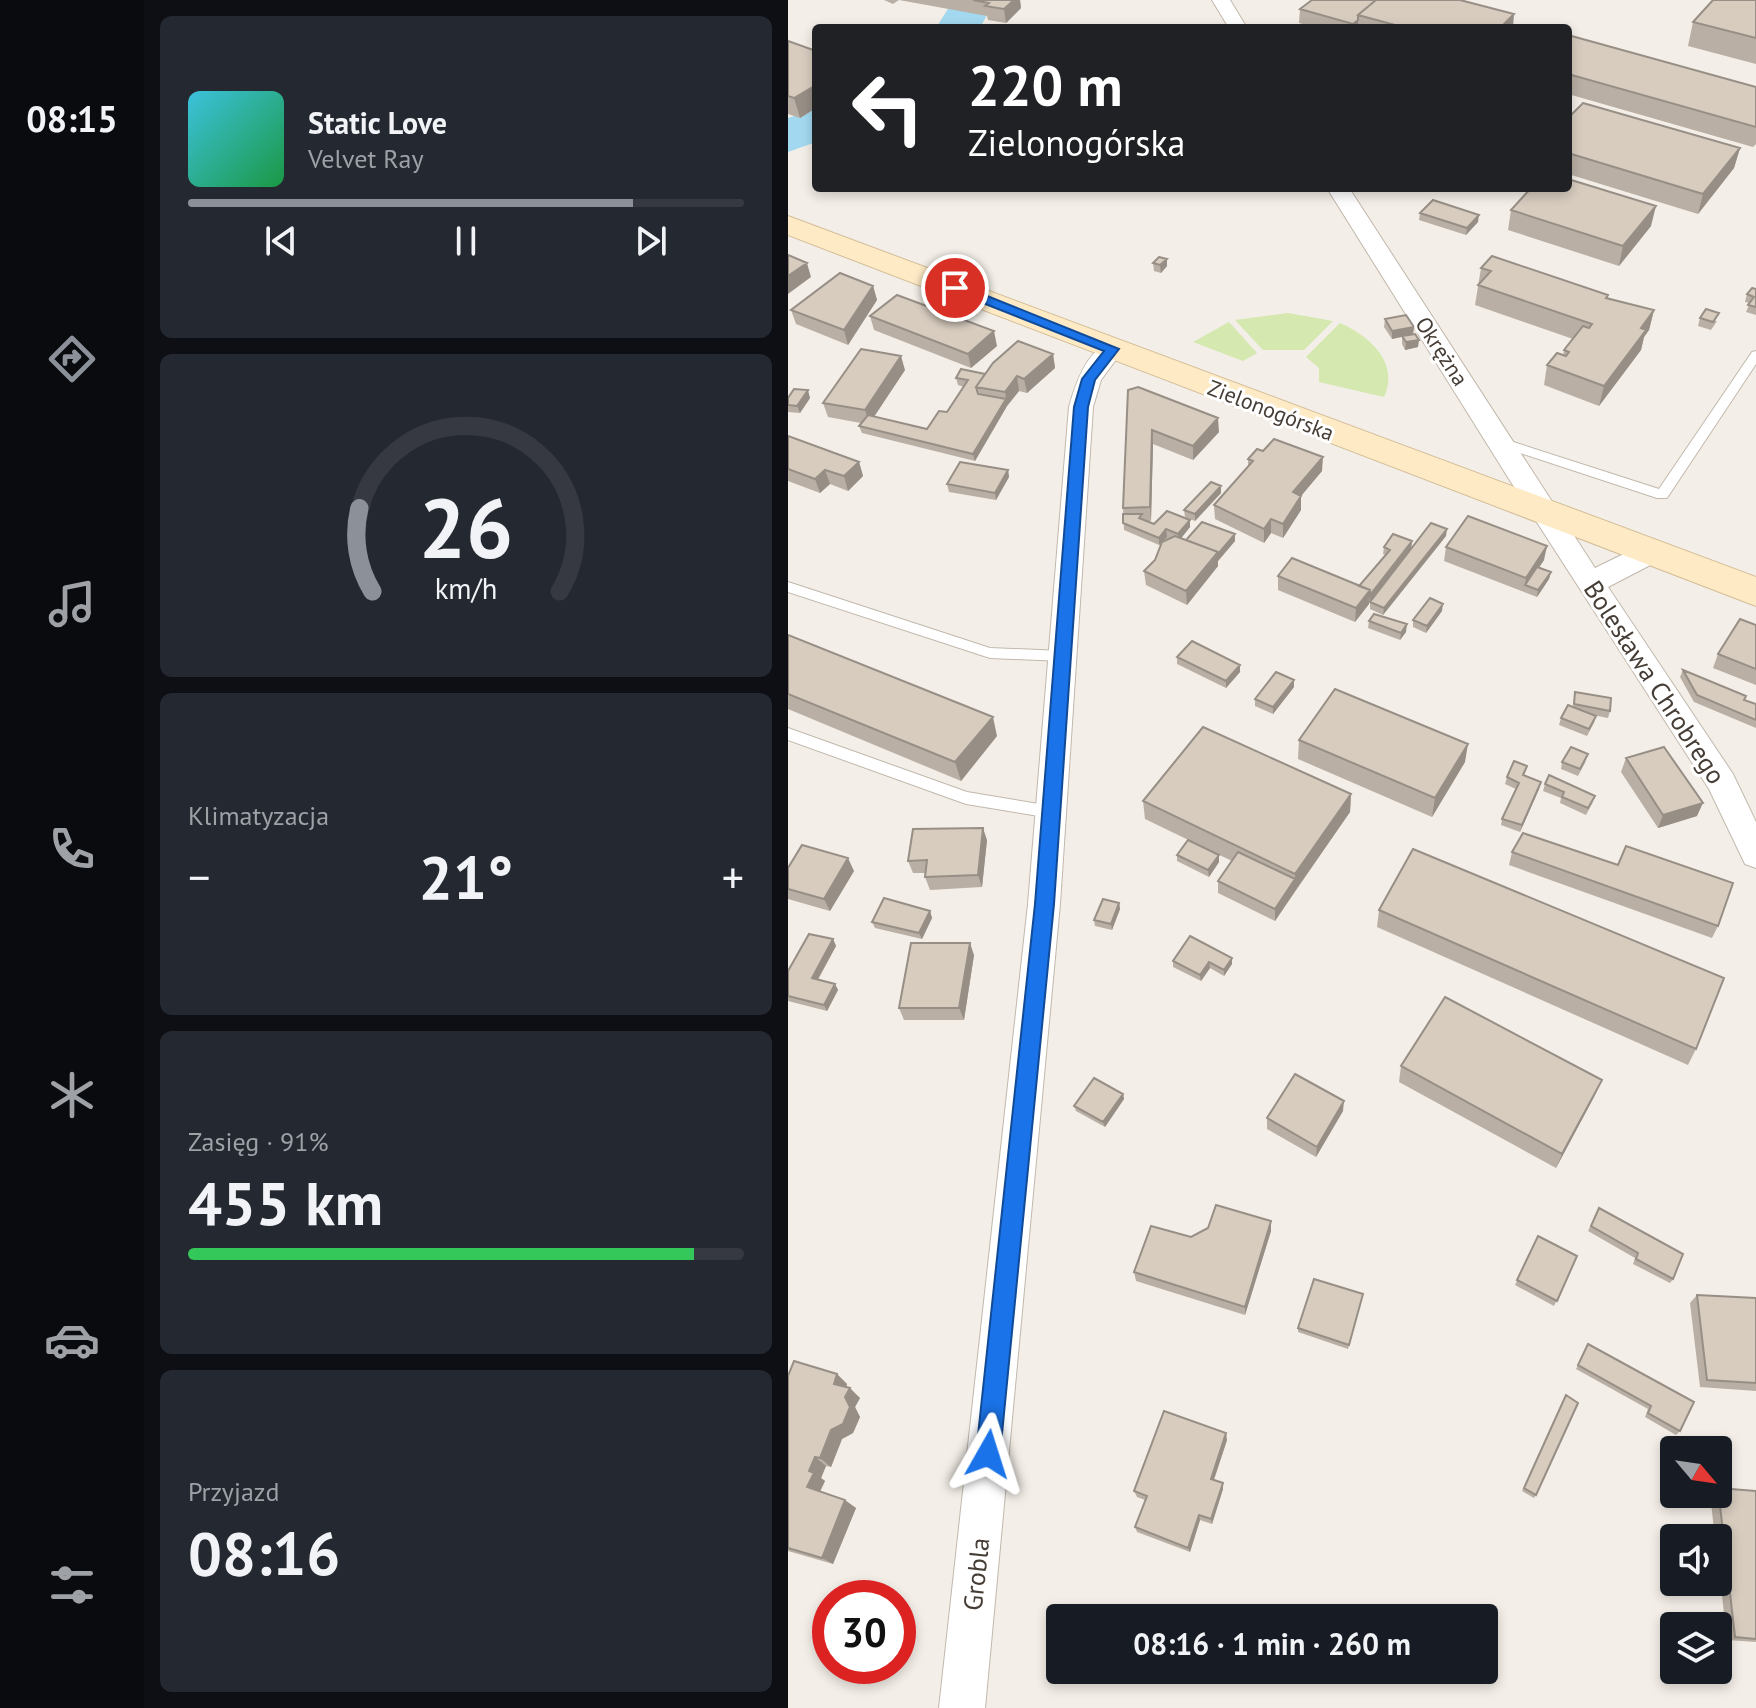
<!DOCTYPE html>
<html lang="pl">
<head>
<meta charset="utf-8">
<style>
	:root { --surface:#171b24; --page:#242831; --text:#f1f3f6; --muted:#9ea1a6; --line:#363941; --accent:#8c9099 }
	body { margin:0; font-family:"PT Sans",sans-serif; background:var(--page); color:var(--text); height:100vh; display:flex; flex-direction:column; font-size:30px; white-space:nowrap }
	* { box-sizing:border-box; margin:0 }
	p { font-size:26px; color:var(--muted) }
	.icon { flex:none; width:44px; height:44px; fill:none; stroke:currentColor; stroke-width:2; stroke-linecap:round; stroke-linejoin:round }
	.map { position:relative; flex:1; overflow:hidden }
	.sheet { display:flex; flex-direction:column; gap:16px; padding:16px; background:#0d0f14; width:644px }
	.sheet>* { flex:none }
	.hud { position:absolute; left:24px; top:24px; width:760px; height:168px; border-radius:8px; box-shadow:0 4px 12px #0003; background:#202124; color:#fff; overflow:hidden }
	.needle { width:52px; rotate:119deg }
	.controls { position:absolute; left:872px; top:1436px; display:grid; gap:16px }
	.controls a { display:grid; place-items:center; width:72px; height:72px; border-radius:8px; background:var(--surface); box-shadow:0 4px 12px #0003; font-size:40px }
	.speed { position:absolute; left:24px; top:1580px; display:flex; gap:16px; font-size:40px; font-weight:700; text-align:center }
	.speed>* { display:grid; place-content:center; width:104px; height:104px; border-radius:50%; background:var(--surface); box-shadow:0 4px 12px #0003; line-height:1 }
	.speed .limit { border:12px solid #d22; background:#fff; color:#111 }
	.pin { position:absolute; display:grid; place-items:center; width:68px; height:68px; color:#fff; margin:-34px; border:4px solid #fff; border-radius:50%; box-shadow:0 2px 8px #0007 }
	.me { position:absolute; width:88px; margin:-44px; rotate:6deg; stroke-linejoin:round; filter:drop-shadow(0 0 6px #0008) }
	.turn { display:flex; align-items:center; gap:28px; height:168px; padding:0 24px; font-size:36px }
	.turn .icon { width:104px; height:104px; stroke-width:2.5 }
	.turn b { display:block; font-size:56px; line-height:68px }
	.big { font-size:60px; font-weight:700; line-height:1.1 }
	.sheet .widget { flex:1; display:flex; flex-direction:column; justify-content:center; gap:12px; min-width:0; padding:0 28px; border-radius:12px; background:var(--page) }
	.sheet .dial { align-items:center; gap:0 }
	.dial svg { height:208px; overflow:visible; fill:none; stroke:var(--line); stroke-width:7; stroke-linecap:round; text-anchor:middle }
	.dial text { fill:var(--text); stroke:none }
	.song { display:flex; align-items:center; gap:24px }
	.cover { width:96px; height:96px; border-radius:12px; background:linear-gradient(135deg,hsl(190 70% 55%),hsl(140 70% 35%)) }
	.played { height:8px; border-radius:4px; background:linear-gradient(90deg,var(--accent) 80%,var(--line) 80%) }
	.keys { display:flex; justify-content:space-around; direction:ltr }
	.heat { display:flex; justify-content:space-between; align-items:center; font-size:44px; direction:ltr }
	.charge { height:12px; border-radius:6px; background:linear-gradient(90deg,#34c759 91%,var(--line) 0) }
	.trip { position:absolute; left:258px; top:1604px; width:452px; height:80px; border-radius:8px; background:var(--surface); box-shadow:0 4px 12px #0003; font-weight:700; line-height:80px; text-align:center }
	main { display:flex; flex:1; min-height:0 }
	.dock { display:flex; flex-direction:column; width:144px; justify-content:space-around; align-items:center; background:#090b0e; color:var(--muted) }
	.dock .icon { width:56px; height:56px }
	.dock .current { color:var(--accent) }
	.dock b { font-size:36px; color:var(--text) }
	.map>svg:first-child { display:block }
</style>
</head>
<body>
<main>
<nav class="dock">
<b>08:15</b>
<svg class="icon current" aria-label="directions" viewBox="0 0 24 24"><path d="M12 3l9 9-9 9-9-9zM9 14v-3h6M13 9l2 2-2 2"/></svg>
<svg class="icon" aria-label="music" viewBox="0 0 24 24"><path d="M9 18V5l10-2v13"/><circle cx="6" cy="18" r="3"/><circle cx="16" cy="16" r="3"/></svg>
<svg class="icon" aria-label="phone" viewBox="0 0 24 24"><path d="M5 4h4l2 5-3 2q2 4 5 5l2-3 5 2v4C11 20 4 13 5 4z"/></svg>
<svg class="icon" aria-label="climate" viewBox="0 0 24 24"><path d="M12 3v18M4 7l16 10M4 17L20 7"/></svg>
<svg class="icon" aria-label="car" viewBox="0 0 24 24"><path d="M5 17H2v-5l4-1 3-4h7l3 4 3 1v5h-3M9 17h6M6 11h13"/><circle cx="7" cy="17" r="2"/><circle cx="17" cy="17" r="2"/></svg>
<svg class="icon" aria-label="filters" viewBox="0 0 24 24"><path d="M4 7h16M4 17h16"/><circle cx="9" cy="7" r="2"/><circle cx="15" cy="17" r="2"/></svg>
</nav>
<section class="sheet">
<div class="widget">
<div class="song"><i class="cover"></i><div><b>Static Love</b><p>Velvet Ray</p></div></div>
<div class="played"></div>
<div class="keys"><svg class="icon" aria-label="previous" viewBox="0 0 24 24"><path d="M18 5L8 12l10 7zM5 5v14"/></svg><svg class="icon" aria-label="pause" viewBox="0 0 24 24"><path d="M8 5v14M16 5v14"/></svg><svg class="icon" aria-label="next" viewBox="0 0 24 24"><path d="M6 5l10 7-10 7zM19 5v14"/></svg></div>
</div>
<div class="widget dial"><svg viewBox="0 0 100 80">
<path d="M14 69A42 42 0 1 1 86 69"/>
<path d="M14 69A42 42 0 0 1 9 37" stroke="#8c9099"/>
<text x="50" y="56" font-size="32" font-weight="700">26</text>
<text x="50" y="72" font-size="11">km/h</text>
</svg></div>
<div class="widget"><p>Klimatyzacja</p>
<div class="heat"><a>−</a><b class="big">21°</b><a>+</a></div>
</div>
<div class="widget"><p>Zasięg · 91%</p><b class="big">455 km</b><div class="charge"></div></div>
<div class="widget"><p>Przyjazd</p><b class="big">08:16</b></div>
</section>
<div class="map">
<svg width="968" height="1708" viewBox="0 0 968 1708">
	<rect width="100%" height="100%" fill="#f3eee7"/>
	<path fill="#d4e8b0" d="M500,313L545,321L516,350H475L447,320Z
		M441,322L469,353L455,361L405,342Z
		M552,323C581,336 612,362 596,397L531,382V368L518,357Z"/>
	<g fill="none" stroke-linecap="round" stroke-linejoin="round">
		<path fill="#a3d9f0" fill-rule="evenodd" d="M178,0L193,4L200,13L192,28H148L163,4Z
			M28,109V142L0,152V118Z"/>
		<g stroke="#c2b8ac" stroke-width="2">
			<path id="lane" d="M968,351V364L879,498H869L708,445L706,442L708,439H716L871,489L964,352Z
				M0,582L202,648L275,651L282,656L275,661L202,658L0,592Z
				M0,728L179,792L263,806L269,808L271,812L269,816L263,818L178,804L0,740Z"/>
		</g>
		<g stroke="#c2b8ac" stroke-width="2">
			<path id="street" d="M424,0H442L459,28H441Z
				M539,188H561L807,568L852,546H872L876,553L872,560L820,587L945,774L968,822V868L957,864L921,789L721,479Z
				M324,342L336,349L313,380L305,407L272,904L197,1708H151L240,904L281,407C287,385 299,348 324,342Z"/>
		</g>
		<g stroke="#d3bd97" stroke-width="2">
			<path id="secondary" d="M0,216L968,577V606L0,235Z"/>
		</g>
		<use href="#lane" fill="#fff" fill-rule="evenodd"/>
		<use href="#street" fill="#fff" fill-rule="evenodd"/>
		<use href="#secondary" fill="#feebc6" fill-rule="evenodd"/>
	</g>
	<path fill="#baafa4" d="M96,0H232L233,8L218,23L200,20L199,16L111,0L105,4Z
		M968,0V64L900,46L905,22Z
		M512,9L725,28H530L511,23Z
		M780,35L968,87V144L965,147L780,94Z
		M0,39L1,41L28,51V108L12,118L0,114Z
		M780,118L952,148L946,168L910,214L780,174Z
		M723,210L863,226L831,266L720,230Z
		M632,213L690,222L678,235L631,220Z
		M379,259V266L373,273L366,271L365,263Z
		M693,268L820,295L819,298L866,310L861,330L856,337L853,350L811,406L756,385L759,365L775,356L776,350L785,339L687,305Z
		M85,286L89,300L60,345L8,324L3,310Z
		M968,289V315L958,312L962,303L957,302L959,294Z
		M82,316L209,346L183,368L86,330Z
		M912,318L929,321L923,330L910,326Z
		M597,319L626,327L625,334L630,347L617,350L614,344V337L604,339L596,327Z
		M265,354L267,368L239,393L231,391L219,406L187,461L74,433L71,426L73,423L40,417L35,403L117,370L86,417L139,429L159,412L176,387L170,385L168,378L197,374Z
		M340,390L431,432L405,460L365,444L363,521H359L366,524L402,520V527L393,538L398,540L447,534V541L430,561V566L399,605L358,585L356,571L367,560L374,542L371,545L336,530L335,508Z
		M0,398H22L12,413L0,412Z
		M0,436L71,462L75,476L60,491L42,484L32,493L0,481Z
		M460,459L534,471L513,496V510L495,538L483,533L476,543L427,519L426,505L460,467Z
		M220,470L221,477L208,500L161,492L159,484Z
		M433,493L407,521L397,517L396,510Z
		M658,536L595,615L582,609V602Z
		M624,541L623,549L582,602H581V604L567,622L490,590V576L571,586L598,555L595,554L596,547Z
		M658,547L756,560L751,567L763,572L761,579L749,597L656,561Z
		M654,611L638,633L625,627V620Z
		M581,621L618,632L612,640L580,628Z
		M968,625V685L925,668L930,654Z
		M0,635L209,736L173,781L0,709Z
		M389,657L452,672L438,688L389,664Z
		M895,670L956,700L968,704V728L906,702L892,677Z
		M506,687L485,714L467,706V699Z
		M787,692L822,711L820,718L805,715L808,716L806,723L799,736L771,725L773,718L785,707Z
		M511,740L677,762L644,817L510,759Z
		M838,758L909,816L870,828L833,772Z
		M798,761L790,776L773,769L774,762Z
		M739,766L736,776L751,789L732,832L713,825L714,819L728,789L717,784L719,777Z
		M757,784L805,802L798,815L772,803L773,798L755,791Z
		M563,794L562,812L487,921L430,893V881L444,861L357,819L355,801Z
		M199,840L194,887L142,890L137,877L138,873H125L120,861Z
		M724,852L930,926L924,938L721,865Z
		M389,855H431V862L421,877L389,861Z
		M0,868L66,871L42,911L0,899Z
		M331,903L332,909L324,930L307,926L306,920Z
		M591,910L908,1049L900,1065L589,927Z
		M142,911L144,918L134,939L87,928L84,922Z
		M402,936L444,964L436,976L422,968L413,981L385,967V961Z
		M45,939L48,946L30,980L47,984L50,990L39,1011L0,1001V971Z
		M186,955L176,1020H116L111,1008Z
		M613,1066L807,1095L768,1168L611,1082Z
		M335,1094L336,1099L317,1127L288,1111L286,1106Z
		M555,1111L528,1157L479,1129V1118Z
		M811,1208L885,1279L882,1283L845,1264L847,1258L800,1231Z
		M420,1228L483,1231L457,1315L348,1281L346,1272Z
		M750,1236L789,1256L766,1306L727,1285Z
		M575,1294L560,1349L510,1332V1328Z
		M909,1295L968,1298V1391L912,1387L902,1303Z
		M800,1344L892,1431L888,1435L857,1417L860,1409L788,1369Z
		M49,1374L59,1384L58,1387L72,1398L67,1407L72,1417L65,1433L54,1439L43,1467L38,1466L33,1478L37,1481L32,1492L68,1508L45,1564L0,1551V1376Z
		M778,1395L748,1495L746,1498L734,1491Z
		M439,1440L426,1480L435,1489L424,1524L412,1520L402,1552L349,1532L347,1527L357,1500L349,1497L346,1491Z
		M930,1489L968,1491V1642L939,1640L930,1560V1538H927L922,1494H930Z"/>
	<path fill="#978f86" d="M226,0H232L233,8L218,23L216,9Z
		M726,14L725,28H712Z
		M570,20V28H565V24Z
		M28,85V108L12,118L6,98Z
		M952,148L946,168L910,214L915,194Z
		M868,206L863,226L831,266L835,246Z
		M691,215L690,222L678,235L679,228Z
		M379,259V266L373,273L372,265Z
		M19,263L23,277L0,294V276Z
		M85,286L89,300L60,345L56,330Z
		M866,310L861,330L856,337L853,350L811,406L816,386L853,328Z
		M626,327L625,334L604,339V331Z
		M206,331L209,346L183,368L180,354Z
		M631,340L630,347L617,350L618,342Z
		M265,354L267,368L239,393L236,379Z
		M113,356L117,370L81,424L77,410Z
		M229,376L231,391L219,406L187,461L185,454L218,399L217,392Z
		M20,390L22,398L12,413L9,406Z
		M430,418L431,432L405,460V446Z
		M364,430L365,444L363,521L362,507Z
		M535,457L534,471L513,496V510L495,538V524L505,492Z
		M71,462L75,476L60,491L56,476Z
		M37,470L42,484L32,493L27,479Z
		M220,470L221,477L208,500L207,493Z
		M433,486V493L407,521V514Z
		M483,519V533L476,543V529Z
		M402,520V527L391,541L390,534Z
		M378,529L379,537L371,545V538Z
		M659,529L658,536L595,615L596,608Z
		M447,534V541L430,561V566L399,605L398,591Z
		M624,541L623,549L582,602V595Z
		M759,546L756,560L739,586L737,585L738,578Z
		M763,572L761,579L749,597L750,590Z
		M582,590L581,604L567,622L568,608Z
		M655,604L654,611L638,633L639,626Z
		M619,624L618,632L612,640L613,633Z
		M452,665V672L438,688V681Z
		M506,680V687L485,714V707Z
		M205,717L209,736L173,781L167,762Z
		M680,744L677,762L644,817L647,798Z
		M753,782L751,789L732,832L734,825Z
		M563,794L562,812L507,891V874Z
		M915,803L909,816L870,828L875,815Z
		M195,828L199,840L194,887L190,875Z
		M431,855V862L421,877L420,870Z
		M60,858L66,871L42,911L36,899Z
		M507,879V891L487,921V909Z
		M331,903L332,909L324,930L323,924Z
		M142,911L144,918L134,939L131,933Z
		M45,939L48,946L27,984L24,978Z
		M182,943L186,955L176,1020L171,1008Z
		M444,958V964L436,976V970Z
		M421,962L422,968L413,981L412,975Z
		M47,984L50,990L39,1011L36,1005Z
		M814,1080L807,1095L768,1168L774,1154Z
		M335,1094L336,1099L317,1127L315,1122Z
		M556,1101L555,1111L528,1157L529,1147Z
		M483,1221V1231L457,1315V1307Z
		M49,1374L59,1384L56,1394L46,1384Z
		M62,1388L72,1398L67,1407L72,1417L65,1433L54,1439L43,1467L32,1458Z
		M438,1433L439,1440L424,1485L423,1479Z
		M27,1457L38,1466L33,1478L37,1481L30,1495L19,1487L21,1471Z
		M435,1483V1489L424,1524L423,1519Z
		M57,1500L68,1508L45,1564L34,1558Z
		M411,1515L412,1520L402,1552L400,1548Z"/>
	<path fill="#d8ccbf" stroke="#978f86" stroke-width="2" d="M185,0H226L216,9L197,6L201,3Z
		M524,0H588L570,15V20L565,24L512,9Z
		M588,0H672L726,14L712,28H618L570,15Z
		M925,0H968V38L905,22Z
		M780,35L968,87V127L780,74Z
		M0,41L28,51V85L6,98L0,96Z
		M795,103L952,148L915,194L780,153V118Z
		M780,179L868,206L835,246L723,210L743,188H780Z
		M645,200L691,215L679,228L632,213Z
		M0,255L19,263L0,276Z
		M704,256L820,295L818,298L866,310L853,328L858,330L816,386L759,365L769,353L778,356L781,352L776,350L795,326L801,328L804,324L690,285L703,271L693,268Z
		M371,257L379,259L372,265L365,263Z
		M52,273L85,286L56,330L3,310Z
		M964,288L968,289V307L960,305L966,297L959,294Z
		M109,295L206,331L180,354L82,316Z
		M918,309L931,313L925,322L912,318Z
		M618,315L626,327L604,331L597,319Z
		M627,334L631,340L618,342L614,336Z
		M230,341L265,354L236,379L229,376L217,392L188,387L205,363Z
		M73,349L113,356L77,410L35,403Z
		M173,369L197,374L188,387L190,394L218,399L185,454L71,426L80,415L139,429L151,411L159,412L180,380L168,378Z
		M350,387L430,418L405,446L364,430L362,507L335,508L340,390Z
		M6,389L20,390L9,406L0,405V398Z
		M0,436L71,462L56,476L37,470L27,479L0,469Z
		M486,439L535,457L505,492L513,496L495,524L483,519L476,529L426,505L465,461L460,459L469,449L475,451Z
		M172,462L220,470L207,493L159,484Z
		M423,482L433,486L407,514L396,510Z
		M379,511L402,520L390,534L378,529L371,538L335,523V514H354L351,518L366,524Z
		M680,516L759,546L738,578L658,547Z
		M414,522L447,534L430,554V552L398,540Z
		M643,523L659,529L596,608L582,602Z
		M605,534L624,541L582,595V590L571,586L602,550L596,547Z
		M387,536L430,552L398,591L356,571L367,560L374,542Z
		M504,558L582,590L568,608L490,576Z
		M749,567L763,572L750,590L737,585Z
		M642,598L655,604L639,626L625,620Z
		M586,614L619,624L613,633L581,621Z
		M952,619L968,625V669L930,654Z
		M0,635L205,717L167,762L0,694Z
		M404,641L452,665L438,681L389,657Z
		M895,670L958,696L956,700L968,704V720L909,695Z
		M488,672L506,680L485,707L467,699Z
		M547,689L680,744L647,798L511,740Z
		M787,692L823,698L822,711L786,704Z
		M780,705L808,716L801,729L773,718Z
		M415,727L563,794L507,874L355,801Z
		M783,747L800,754L792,769L774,762Z
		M876,747L915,803L875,815L838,758Z
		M726,761L739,766L735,775L753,782L734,825L714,819L731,783L719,777Z
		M761,775L807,796L800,808L774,797L776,792L757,784Z
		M195,828L190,875L137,877L139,860L120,861L125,829Z
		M735,833L830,865L838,846L945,883L930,926L724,852Z
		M400,840L431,855L420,870L389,855Z
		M14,845L60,858L36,899L0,889V868Z
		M625,849L936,978L908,1049L591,910Z
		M450,852L507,879L487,909L430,881Z
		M96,898L142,911L131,933L84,922Z
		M315,899L331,903L323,924L306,920Z
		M21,934L45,939L24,978L47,984L36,1005L0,996V971Z
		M402,936L444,958L436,970L421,962L412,975L385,961Z
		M123,943H182L171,1008H111Z
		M657,997L814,1080L774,1154L613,1066Z
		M507,1074L556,1101L529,1147L479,1118Z
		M306,1078L335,1094L315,1122L286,1106Z
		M428,1205L483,1221L457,1307L346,1272L363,1226L403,1237L420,1228Z
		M811,1208L895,1254L885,1279L848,1259L850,1253L803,1226Z
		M750,1236L789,1256L769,1301L729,1280Z
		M526,1279L575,1294L561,1345L510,1328Z
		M909,1295L968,1298V1383L919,1380Z
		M800,1344L906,1402L892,1431L860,1413L863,1406L790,1365Z
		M6,1361L49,1374L46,1384L62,1388L57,1397L62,1407L55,1424L43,1430L32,1458L27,1457L21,1471L26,1473L19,1487L57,1500L34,1558L0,1548V1376Z
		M778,1395L790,1403L748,1495L736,1488Z
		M376,1411L438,1433L423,1479L435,1483L423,1519L411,1515L400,1548L347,1527L359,1496L346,1491Z
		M930,1488L968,1491V1639L947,1637Z"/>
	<path fill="#1a73e8" stroke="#114b97" stroke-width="2" d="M162,285H172L331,349L307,380L300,407L266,904L212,1454L208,1463L200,1466L192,1463L188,1454L247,904L286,407L294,379L316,351L162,290Z"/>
	<g text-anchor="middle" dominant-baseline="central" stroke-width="6" stroke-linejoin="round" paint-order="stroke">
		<g font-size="22" fill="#463e36" stroke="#fff">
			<text transform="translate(654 351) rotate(57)">Okrężna</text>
			<text transform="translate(483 410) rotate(21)">Zielonogórska</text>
		</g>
		<g font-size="26" fill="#463e36" stroke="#fff">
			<text transform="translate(867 682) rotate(57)">Bolesława Chrobrego</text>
			<text transform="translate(188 1574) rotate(-84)">Grobla</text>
		</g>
	</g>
</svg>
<div class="controls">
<a><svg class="needle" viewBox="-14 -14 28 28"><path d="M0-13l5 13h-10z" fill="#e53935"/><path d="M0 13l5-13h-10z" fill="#9ea1a6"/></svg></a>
<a><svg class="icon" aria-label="sound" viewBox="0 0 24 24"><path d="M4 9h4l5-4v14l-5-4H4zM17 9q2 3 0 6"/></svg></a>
<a><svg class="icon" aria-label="layers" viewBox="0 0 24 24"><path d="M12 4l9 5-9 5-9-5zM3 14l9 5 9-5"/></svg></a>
</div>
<div class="speed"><div class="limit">30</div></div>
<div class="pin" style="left:167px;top:288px;background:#d93025"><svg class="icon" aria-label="arrive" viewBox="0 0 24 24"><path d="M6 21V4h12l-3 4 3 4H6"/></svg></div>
<svg class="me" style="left:200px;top:1454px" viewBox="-20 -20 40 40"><path d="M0-17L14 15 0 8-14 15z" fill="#1a73e8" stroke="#fff" stroke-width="4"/></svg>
<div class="trip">08:16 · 1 min · 260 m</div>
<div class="hud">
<div class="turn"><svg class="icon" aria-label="left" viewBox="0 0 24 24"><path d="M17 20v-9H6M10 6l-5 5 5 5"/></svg><div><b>220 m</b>Zielonogórska</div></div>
</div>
</div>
</main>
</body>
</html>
